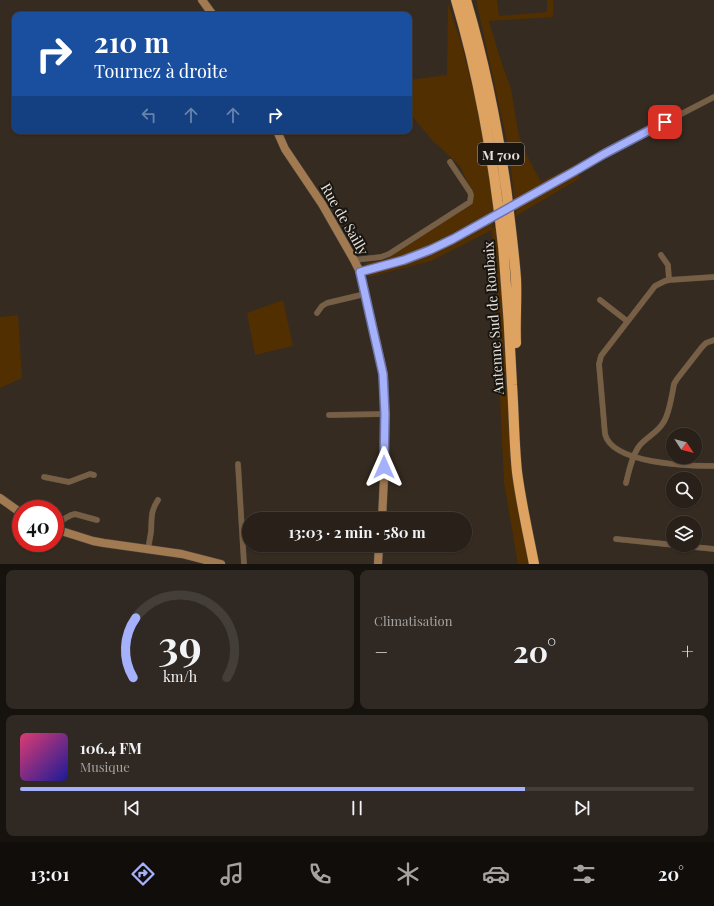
<!DOCTYPE html>
<html lang="fr">
<head>
<meta charset="utf-8">
<style>
	:root { --surface:#282019; --page:#302822; --text:#f1f3f6; --muted:#a5a3a2; --line:#443e38; --accent:#a6b1fc }
	body { margin:0; font-family:"Playfair Display",serif; background:var(--page); color:var(--text); height:100vh; display:flex; flex-direction:column; font-size:15px; white-space:nowrap }
	* { box-sizing:border-box; margin:0 }
	p { font-size:13px; color:var(--muted) }
	.icon { flex:none; width:22px; height:22px; fill:none; stroke:currentColor; stroke-width:2; stroke-linecap:round; stroke-linejoin:round }
	.map { position:relative; height:564px; overflow:hidden }
	.side { display:flex; flex-direction:column; gap:6px; padding:6px; background:#16120e; flex:1 }
	.side>* { flex:none }
	.banner { position:absolute; left:12px; top:12px; width:400px; height:122px; border-radius:8px; box-shadow:0 1px 3px #0004,0 0 0 1px var(--line); background:#1a4fa0; color:#fff; overflow:hidden }
	.needle { width:26px; rotate:126deg }
	.buttons { position:absolute; left:666px; top:428px; display:grid; gap:8px }
	.buttons a { display:grid; place-items:center; width:36px; height:36px; border-radius:50%; background:var(--surface); box-shadow:0 1px 3px #0004,0 0 0 1px var(--line); font-size:20px }
	.speed { position:absolute; left:12px; top:500px; display:flex; gap:8px; font-size:20px; font-weight:700; text-align:center }
	.speed>* { display:grid; place-content:center; width:52px; height:52px; border-radius:50%; background:var(--surface); box-shadow:0 1px 3px #0004,0 0 0 1px var(--line); line-height:1 }
	.speed .limit { border:6px solid #d22; background:#fff; color:#111 }
	.pin { position:absolute; display:grid; place-items:center; width:34px; height:34px; color:#fff; margin:-17px; border-radius:8px; box-shadow:0 2px 6px #0006 }
	.me { position:absolute; width:44px; margin:-22px; rotate:0deg; stroke-linejoin:round; filter:drop-shadow(0 0 3px #0008) }
	.turn { display:flex; align-items:center; gap:14px; height:84px; padding:0 16px; font-size:18px }
	.turn .icon { width:52px; height:52px; stroke-width:2.5 }
	.turn b { display:block; font-size:28px; line-height:34px }
	.lanes { display:flex; align-items:center; height:38px; padding:0 16px; background:#0003; justify-content:center; gap:20px; direction:ltr }
	.lanes .off { opacity:.35 }
	.big { font-size:30px; font-weight:700; line-height:1.1 }
	.side .card { flex:1; display:flex; flex-direction:column; justify-content:center; gap:6px; min-width:0; padding:0 14px; border-radius:8px; background:var(--page) }
	.side .dial { align-items:center; gap:0 }
	.dial svg { height:104px; overflow:visible; fill:none; stroke:var(--line); stroke-width:7; stroke-linecap:round; text-anchor:middle }
	.dial text { fill:var(--text); stroke:none }
	.song { display:flex; align-items:center; gap:12px }
	.cover { width:48px; height:48px; border-radius:6px; background:linear-gradient(135deg,hsl(340 70% 55%),hsl(240 70% 35%)) }
	.played { height:4px; border-radius:2px; background:linear-gradient(90deg,var(--accent) 75%,var(--line) 75%) }
	.keys { display:flex; justify-content:space-around; direction:ltr }
	.heat { display:flex; justify-content:space-between; align-items:center; font-size:22px; direction:ltr }
	.side .tiles { flex:1; display:grid; gap:6px; grid-template-columns:1fr 1fr }
	.card:last-child { grid-column:span 2 }
	.trip { position:absolute; left:242px; top:512px; width:230px; height:40px; border-radius:20px; background:var(--surface); box-shadow:0 1px 3px #0004,0 0 0 1px var(--line); font-weight:700; line-height:40px; text-align:center }
	.menu { display:flex; height:64px; justify-content:space-around; align-items:center; background:#100d0a; color:var(--muted) }
	.menu .icon { width:28px; height:28px }
	.menu .current { color:var(--accent) }
	.menu b { font-size:18px; color:var(--text) }
	.map>svg:first-child { display:block }
</style>
</head>
<body>
<div class="map">
<svg width="714" height="564" viewBox="0 0 714 564">
	<rect width="100%" height="100%" fill="#352b21"/>
	<path fill="#512f01" d="M476,0H497L499,16L547,12V0H553V17L489,21L500,58L511,89L519,136L523,148L541,182L575,165L580,178L516,216L509,151Z
		M448,3L461,42L475,97L495,208L492,229L496,224L500,247L502,298L508,389L532,564H518L504,482L492,230L431,261L369,277L366,263L387,259L472,204L473,195L460,166L431,139L409,112V80L447,75Z
		M283,300L293,346L255,355L247,313Z
		M18,315L22,378L0,388V317Z"/>
	<g fill="none" stroke-linecap="round" stroke-linejoin="round">
		<g stroke="#51483f" stroke-width="6">
			<path id="street" d="M527,197L575,171L604,154L714,97
				M661,255L668,265L669,280
				M354,260L381,257L389,254L470,202L471,195L470,192L450,162
				M360,272C375,268 391,265 405,259C432,250 456,237 481,223
				M714,277L669,280L665,281L655,286L604,352L601,356L599,364L605,434C612,464 689,466 714,466
				M600,300L627,321
				M317,313L322,306L327,303L365,294
				M329,415L385,414
				M238,464L244,564
				M44,477L69,482L90,474L94,475
				M626,483C629,471 632,455 640,445C647,437 658,432 663,423C669,415 672,395 674,384L677,379L702,347L706,343L714,340
				M55,527C60,522 68,515 75,514L97,520
				M616,539L714,549
				M148,549C149,544 150,538 151,532C152,519 150,512 158,500"/>
		</g>
		<g stroke="#51483f" stroke-width="9">
			<path id="secondary" d="M202,0L213,15
				M277,131L285,149L322,204L354,260L360,272L382,367L384,381V478L382,519
				M0,498L21,513
				M55,529L93,541L104,543L182,554L221,564
				M378,564L379,545"/>
		</g>
		<g stroke="#51483f" stroke-width="11">
			<path id="highway" d="M456,0C480,80 494,163 503,246C507,292 510,338 512,385C514,414 514,443 517,472C521,503 528,533 534,564
				M466,0C485,64 498,129 507,195C510,223 514,251 516,279C517,301 515,322 516,343"/>
		</g>
		<use href="#street" stroke="#775f46" stroke-width="5.5"/>
		<use href="#secondary" stroke="#a17a52" stroke-width="8"/>
		<use href="#highway" stroke="#dea261" stroke-width="10"/>
		<g stroke="#51483f" stroke-width="6" stroke-linecap="butt">
			<path id="street-bridge" d="M481,223L527,197"/>
		</g>
		<use href="#street-bridge" stroke="#775f46" stroke-width="5.5"/>
	</g>
	<g fill="none" stroke-linecap="round" stroke-linejoin="round">
		<g stroke="#6c73a4" stroke-width="10">
			<path id="route" d="M384,467L385,414L383,374L360,272L404,260L430,250L453,239L575,171L604,154L665,122"/>
		</g>
		<use href="#route" stroke="#a6b1fc" stroke-width="7"/>
	</g>
	<g text-anchor="middle" dominant-baseline="central" stroke-width="4" stroke-linejoin="round" paint-order="stroke">
		<rect fill="#191510" stroke="#a9a39d" stroke-width="1" x="478" y="143" width="46" height="22" rx="3"/>
		<g font-size="13" font-weight="bold" fill="#e7e0da">
			<text x="501" y="154">M 700</text>
		</g>
		<g font-size="14" fill="#e7e0da" stroke="#191510">
			<text transform="translate(345 219) rotate(60)">Rue de Sailly</text>
			<text transform="translate(493 318) rotate(-94)">Antenne Sud de Roubaix</text>
		</g>
	</g>
</svg>
<div class="buttons">
<a><svg class="needle" viewBox="-14 -14 28 28"><path d="M0-13l5 13h-10z" fill="#e53935"/><path d="M0 13l5-13h-10z" fill="#a5a3a2"/></svg></a>
<a><svg class="icon" aria-label="search" viewBox="0 0 24 24"><circle cx="10" cy="10" r="6"/><path d="M15 15l6 6"/></svg></a>
<a><svg class="icon" aria-label="layers" viewBox="0 0 24 24"><path d="M12 4l9 5-9 5-9-5zM3 14l9 5 9-5"/></svg></a>
</div>
<div class="speed"><div class="limit">40</div></div>
<div class="pin" style="left:665px;top:122px;background:#d93025"><svg class="icon" aria-label="arrive" viewBox="0 0 24 24"><path d="M6 21V4h12l-3 4 3 4H6"/></svg></div>
<svg class="me" style="left:384px;top:467px" viewBox="-20 -20 40 40"><path d="M0-17L14 15 0 8-14 15z" fill="#a6b1fc" stroke="#fff" stroke-width="4"/></svg>
<div class="trip">13:03 · 2 min · 580 m</div>
<div class="banner">
<div class="turn"><svg class="icon" aria-label="right" viewBox="0 0 24 24"><path d="M7 20v-9h11M14 6l5 5-5 5"/></svg><div><b>210 m</b>Tournez à droite</div></div>
<div class="lanes"><svg class="icon off" aria-label="left" viewBox="0 0 24 24"><path d="M17 20v-9H6M10 6l-5 5 5 5"/></svg><svg class="icon off" aria-label="ahead" viewBox="0 0 24 24"><path d="M12 20V5M6 11l6-6 6 6"/></svg><svg class="icon off" aria-label="ahead" viewBox="0 0 24 24"><path d="M12 20V5M6 11l6-6 6 6"/></svg><svg class="icon" aria-label="right" viewBox="0 0 24 24"><path d="M7 20v-9h11M14 6l5 5-5 5"/></svg></div>
</div>
</div>
<section class="side">
<div class="tiles">
<div class="card dial"><svg viewBox="0 0 100 80">
<path d="M14 69A42 42 0 1 1 86 69"/>
<path d="M14 69A42 42 0 0 1 16 23" stroke="#a6b1fc"/>
<text x="50" y="56" font-size="32" font-weight="700">39</text>
<text x="50" y="72" font-size="11">km/h</text>
</svg></div>
<div class="card"><p>Climatisation</p>
<div class="heat"><a>−</a><b class="big">20°</b><a>+</a></div>
</div>
<div class="card">
<div class="song"><i class="cover"></i><div><b>106.4 FM</b><p>Musique</p></div></div>
<div class="played"></div>
<div class="keys"><svg class="icon" aria-label="previous" viewBox="0 0 24 24"><path d="M18 5L8 12l10 7zM5 5v14"/></svg><svg class="icon" aria-label="pause" viewBox="0 0 24 24"><path d="M8 5v14M16 5v14"/></svg><svg class="icon" aria-label="next" viewBox="0 0 24 24"><path d="M6 5l10 7-10 7zM19 5v14"/></svg></div>
</div>
</div>
</section>
<nav class="menu">
<b>13:01</b>
<svg class="icon current" aria-label="directions" viewBox="0 0 24 24"><path d="M12 3l9 9-9 9-9-9zM9 14v-3h6M13 9l2 2-2 2"/></svg>
<svg class="icon" aria-label="music" viewBox="0 0 24 24"><path d="M9 18V5l10-2v13"/><circle cx="6" cy="18" r="3"/><circle cx="16" cy="16" r="3"/></svg>
<svg class="icon" aria-label="phone" viewBox="0 0 24 24"><path d="M5 4h4l2 5-3 2q2 4 5 5l2-3 5 2v4C11 20 4 13 5 4z"/></svg>
<svg class="icon" aria-label="climate" viewBox="0 0 24 24"><path d="M12 3v18M4 7l16 10M4 17L20 7"/></svg>
<svg class="icon" aria-label="car" viewBox="0 0 24 24"><path d="M5 17H2v-5l4-1 3-4h7l3 4 3 1v5h-3M9 17h6M6 11h13"/><circle cx="7" cy="17" r="2"/><circle cx="17" cy="17" r="2"/></svg>
<svg class="icon" aria-label="filters" viewBox="0 0 24 24"><path d="M4 7h16M4 17h16"/><circle cx="9" cy="7" r="2"/><circle cx="15" cy="17" r="2"/></svg>
<b>20°</b>
</nav>
</body>
</html>
